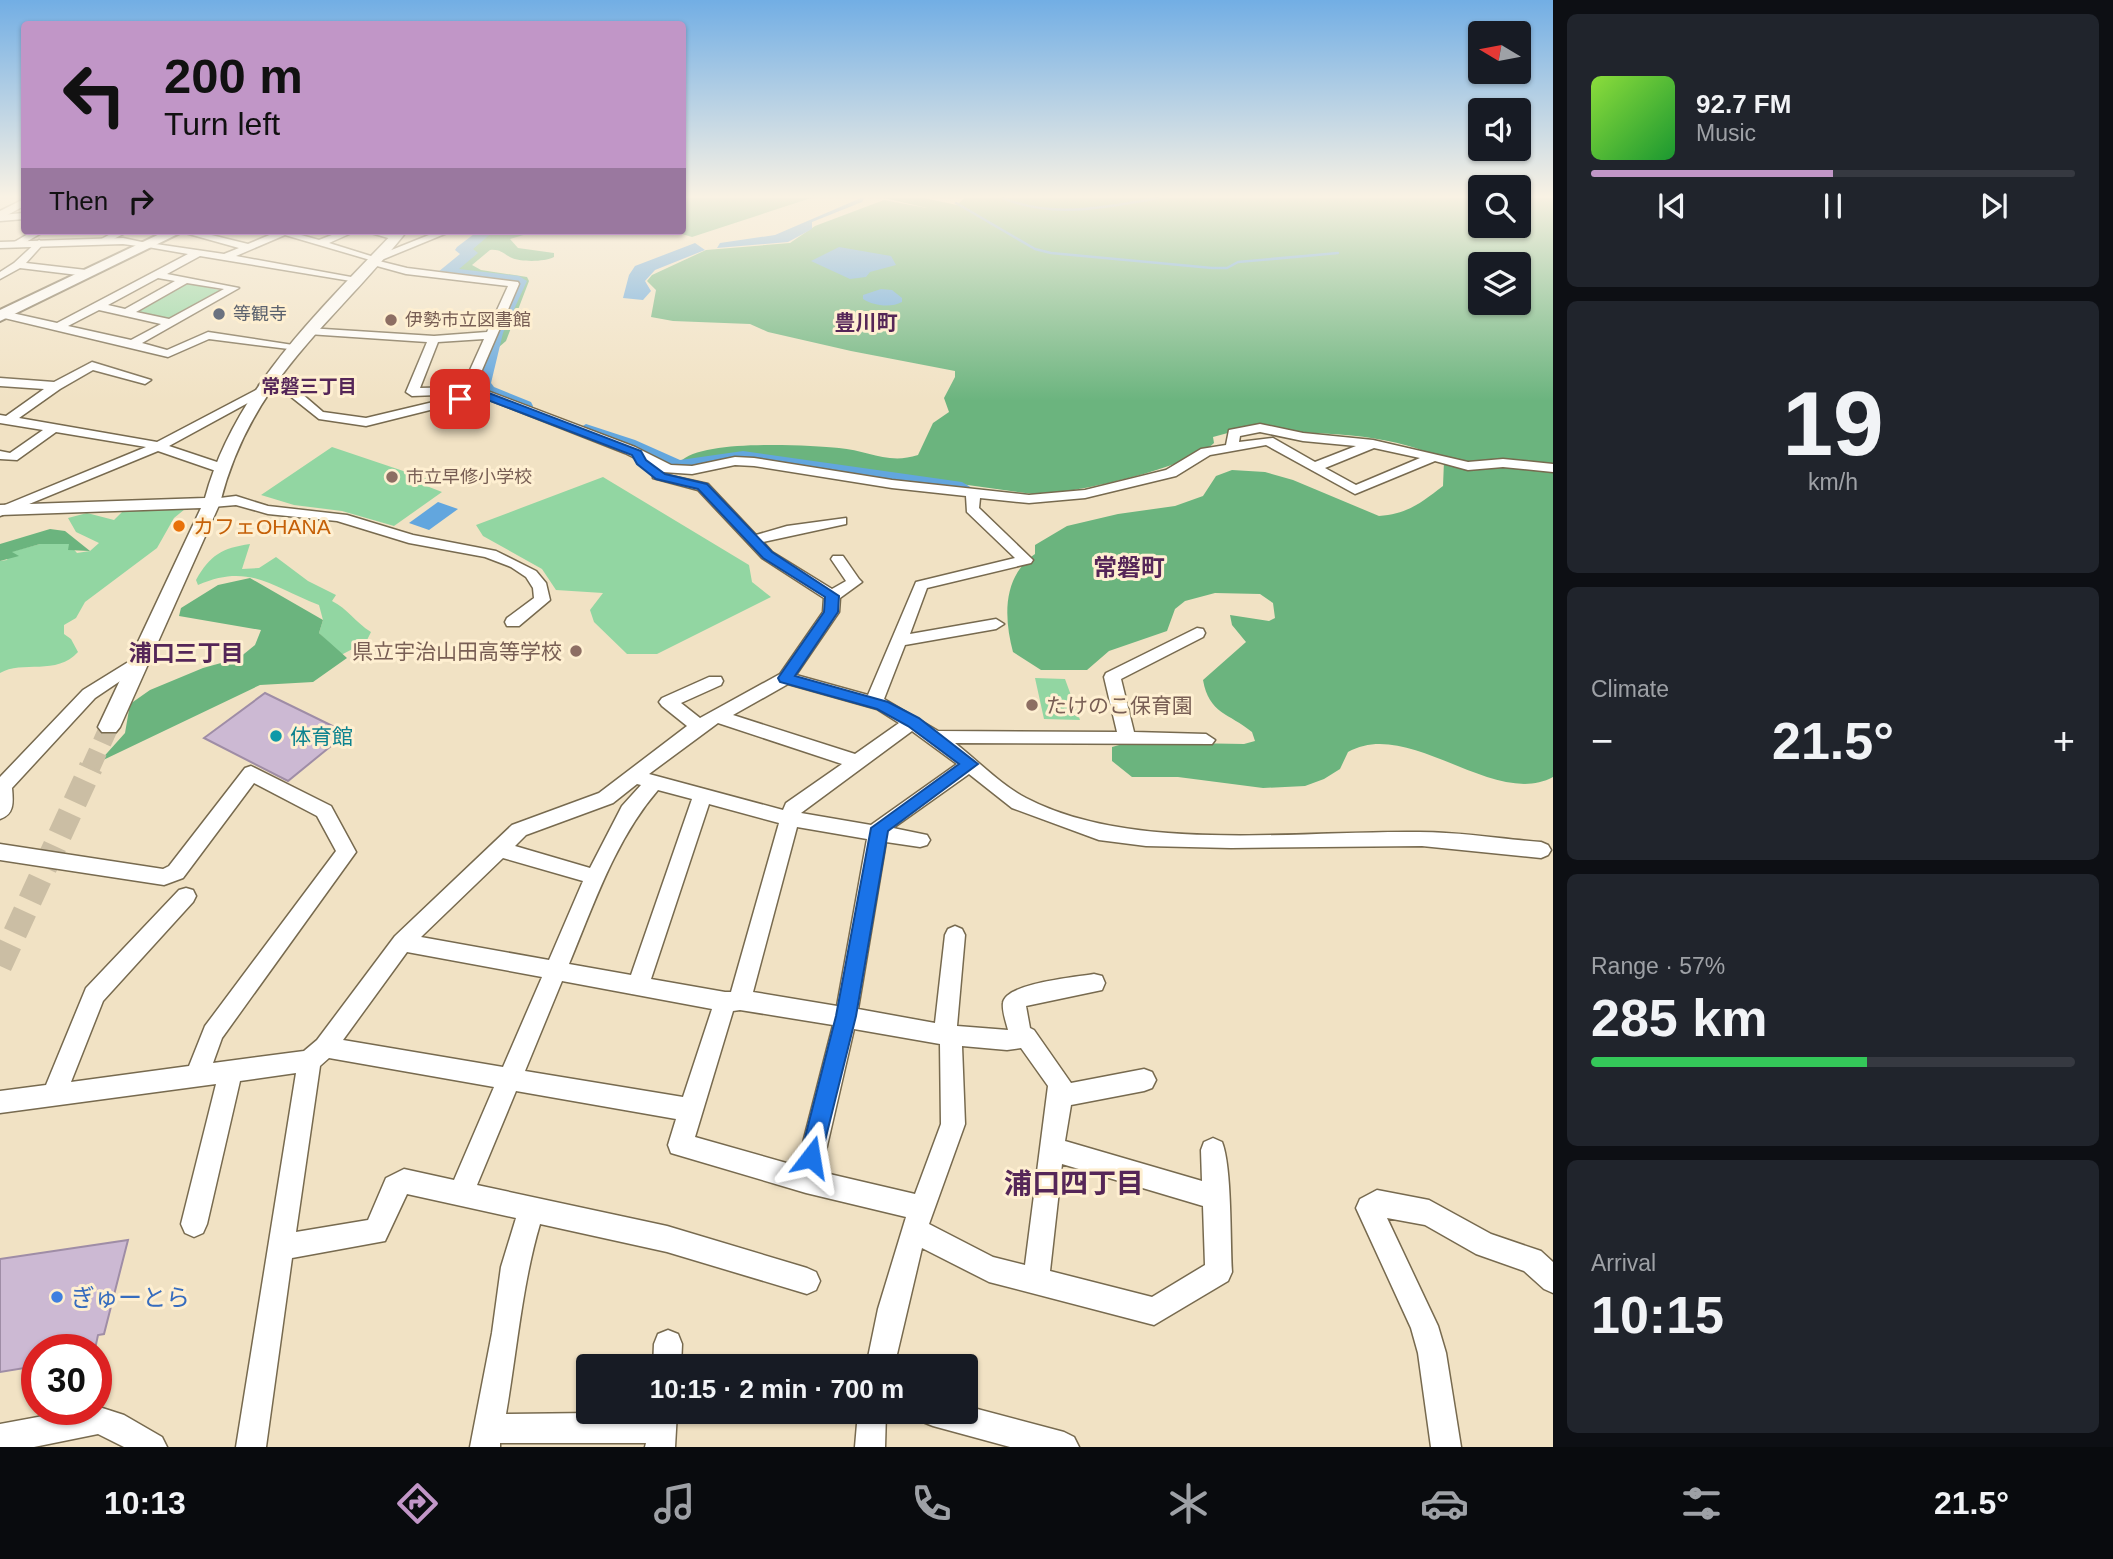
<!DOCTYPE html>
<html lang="en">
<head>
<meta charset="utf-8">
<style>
	:root { --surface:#171b24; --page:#20242c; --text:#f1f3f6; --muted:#9ea1a6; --line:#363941; --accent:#c196c7 }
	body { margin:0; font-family:Helvetica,"Noto Sans JP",sans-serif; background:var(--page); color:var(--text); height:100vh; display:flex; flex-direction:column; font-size:26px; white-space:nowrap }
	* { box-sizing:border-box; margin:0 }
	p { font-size:23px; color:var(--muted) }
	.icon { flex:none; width:38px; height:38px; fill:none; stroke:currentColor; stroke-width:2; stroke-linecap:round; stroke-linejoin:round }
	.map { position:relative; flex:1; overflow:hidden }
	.details { display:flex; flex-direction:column; gap:14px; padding:14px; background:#0d0f14; width:560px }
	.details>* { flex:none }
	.hud { position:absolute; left:21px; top:21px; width:665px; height:214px; border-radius:7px; box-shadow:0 2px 5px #0004; background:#c196c7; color:#111; overflow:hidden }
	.needle { width:46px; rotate:280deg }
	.controls { position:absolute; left:1468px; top:21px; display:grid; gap:14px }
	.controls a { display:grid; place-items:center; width:63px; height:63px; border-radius:7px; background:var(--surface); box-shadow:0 2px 5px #0004; font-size:35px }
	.speed { position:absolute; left:21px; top:1334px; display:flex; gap:14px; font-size:35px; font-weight:700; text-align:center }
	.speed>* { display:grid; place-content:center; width:91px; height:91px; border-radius:50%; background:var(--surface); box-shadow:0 2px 5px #0004; line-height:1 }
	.speed .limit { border:10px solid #d22; background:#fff; color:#111 }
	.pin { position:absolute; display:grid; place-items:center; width:60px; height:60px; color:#fff; margin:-30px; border-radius:14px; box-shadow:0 4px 10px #0006 }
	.me { position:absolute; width:77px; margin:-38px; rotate:14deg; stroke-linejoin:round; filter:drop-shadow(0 0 5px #0008) }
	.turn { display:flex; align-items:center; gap:24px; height:147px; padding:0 28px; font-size:32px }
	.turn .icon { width:91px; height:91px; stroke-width:2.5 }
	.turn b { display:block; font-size:49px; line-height:60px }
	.then { display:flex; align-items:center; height:66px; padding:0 28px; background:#0003; gap:14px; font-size:26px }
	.big { font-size:52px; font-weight:700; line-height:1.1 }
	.details .card { flex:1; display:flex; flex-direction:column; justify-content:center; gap:10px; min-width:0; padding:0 24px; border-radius:10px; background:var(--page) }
	.details .dial { align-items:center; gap:0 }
	.dial b { font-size:91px; line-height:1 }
	.song { display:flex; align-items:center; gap:21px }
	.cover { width:84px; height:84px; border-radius:10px; background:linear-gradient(135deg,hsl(90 70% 55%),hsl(130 70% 35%)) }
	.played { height:7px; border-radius:4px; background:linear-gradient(90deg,var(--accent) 50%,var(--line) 50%) }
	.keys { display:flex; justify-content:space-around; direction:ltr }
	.heat { display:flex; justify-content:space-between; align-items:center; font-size:38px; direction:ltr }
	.charge { height:10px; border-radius:5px; background:linear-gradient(90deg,#34c759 57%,var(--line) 0) }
	.trip { position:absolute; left:576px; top:1354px; width:402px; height:70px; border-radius:7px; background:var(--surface); box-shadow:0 2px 5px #0004; font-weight:700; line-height:70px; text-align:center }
	.tab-bar { display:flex; height:112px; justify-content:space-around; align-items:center; background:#090b0e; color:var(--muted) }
	.tab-bar .icon { width:49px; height:49px }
	.tab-bar .active { color:var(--accent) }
	.tab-bar b { font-size:32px; color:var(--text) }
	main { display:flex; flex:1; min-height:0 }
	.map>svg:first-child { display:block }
</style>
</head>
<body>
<main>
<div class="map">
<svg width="1553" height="1447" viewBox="0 0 1553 1447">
	<rect width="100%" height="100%" fill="#f1e2c4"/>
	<path fill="#92d6a2" d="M189,283L223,291L173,319L134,312Z
		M332,447L430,480L424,485L442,492L394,526L342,511L294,505L261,495Z
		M603,477L749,565L752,582L771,597L657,654H627L594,622L590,610L603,593L556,590L542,569L483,536L476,525Z
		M185,509L174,518L157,548L85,602L76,618L64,625V634L71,639L78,652C57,676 22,660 0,673V561L7,560L10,552L40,544H69L77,553L90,551L99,543L76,532L68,518L87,513L114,520L123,511Z
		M250,544L242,569L259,568L276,557L308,581L336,595L332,601C348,609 355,622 371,632L366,642L341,655L319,633L323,620L319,605C273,588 250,562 198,585L196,580C210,555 222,548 250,544Z
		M1035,678L1065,679L1080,720L1044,719Z"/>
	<path fill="#6bb47e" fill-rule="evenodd" d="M683,198H811L692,237L672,231H682Z
		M884,198H924L957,205L964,198H1480V226H1519V198H1553V777C1494,809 1409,717 1348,752L1340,769L1324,779L1305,786L1263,788L1178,777H1132L1112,761V747L1130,742L1244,744L1255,741L1252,732C1229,713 1209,714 1203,680L1246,642L1232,625L1230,615L1269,621L1275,618L1273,603L1260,594L1215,593L1185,601L1175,609L1167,631L1109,651L1087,670H1041L1013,652C1004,618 1002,577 1035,554V545L1067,526L1118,514L1175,506L1203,496L1216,476L1232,470L1265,472L1293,480L1379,516C1407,514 1421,503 1443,486L1444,461C1392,429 1297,433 1235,431L1213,437L1214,443C1186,469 1080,491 1040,495L774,458L728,455L680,462C701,439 805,445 839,448C867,450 888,465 918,455L933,423L949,412L944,398L955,377V371L851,351L768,332L750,324L673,321L651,317L656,290L647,281L652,275L706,250L790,243L815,226L884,200L927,208ZM1480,264H1519V303H1480Z
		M489,231H537L510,239L518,248L554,253V257C544,262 522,262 512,258C503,254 501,249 490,250L472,265L481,270L527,277L529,281L506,341L499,347L496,344L521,281L448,272L473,253L464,250Z
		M50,529L65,531L90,551L68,550L69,544H40L12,552L19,556L0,561V544Z
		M250,578L323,620L319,633L347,658L313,682L260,685L99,762L125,733L130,704L150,690L203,668L239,658L255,645L261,630L179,616L181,608L218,585Z"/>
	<path fill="#62a6de" d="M861,198H864L862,202L812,222V229L788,242L717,248L720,243L775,235Z
		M695,243L705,250L655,270L645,281L651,291L643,300L623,298L629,275L635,266Z
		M839,247L891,256L896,265L870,272L866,277L850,279L811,261Z
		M881,289L892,290L902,298V302C891,308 874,306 863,299V295Z
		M438,502L458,509L429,530L409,523Z"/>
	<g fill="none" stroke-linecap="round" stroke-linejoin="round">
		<path stroke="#62a6de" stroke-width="2.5" d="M1003,198C1053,219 1107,207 1158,198
			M956,203L1035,249L1051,253L1212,268H1227L1238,262L1338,253"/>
		<path fill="#62a6de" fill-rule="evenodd" d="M478,231H494L473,249L478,253L459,269L519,276L527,281L503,333L491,383L494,387L531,402L533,406L531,410C512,415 483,397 473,383L487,333L510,284L446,277L438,272L460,254L455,250L457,247Z
			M586,424L635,440L680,460L743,451L962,482L972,488L962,494L743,463L678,472L579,434L576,430Z"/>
	</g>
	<path fill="#ccb9d3" stroke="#9f8da6" stroke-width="2" d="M265,693L347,733L288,781L204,738Z
		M128,1240L104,1334L98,1335L95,1349H37V1366L0,1372V1259Z"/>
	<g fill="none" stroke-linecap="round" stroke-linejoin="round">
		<path stroke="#cbbea4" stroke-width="19" stroke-dasharray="19 10" stroke-linecap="butt" d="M90,769L109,727"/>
		<path stroke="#cbbea4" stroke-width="24" stroke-dasharray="24 12" stroke-linecap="butt" d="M0,966L91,767"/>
		<g stroke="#776a4f" stroke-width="3">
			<path id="minor" d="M24,213V219L0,221V215Z
				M33,231H45L19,246L11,244Z
				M116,231H129L104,244L96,242Z
				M178,231H195L248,244L279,231H306L301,235L319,240L342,231H356L329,243L374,257L439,231H452L379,261L407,268L518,282L519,284L482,370V389L635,447L671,465L692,466L735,457L754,458L892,480L1029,495L1085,490L1166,470L1201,449L1226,445L1229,430L1260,424L1303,433L1373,440L1468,462L1503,459L1553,464V472L1503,467L1468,470L1435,461L1355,494L1266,445L1210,455L1176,476L1085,498L1029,503L980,498L979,508L1033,560L1031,563L927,588L910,634L996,619L1004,624L996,629L905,645L884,699L938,731L1117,732L1104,677L1106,673L1197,628L1203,629L1205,633L1203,637L1121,679L1134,732L1206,734L1215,740L1212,744L955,743C978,761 1001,785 1026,798C1133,854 1301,830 1419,832C1460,832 1501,839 1541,842L1548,845L1551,850L1548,855L1541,858L1422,846L1231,848L1146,846L1099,840L1012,808L969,774L893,828L927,835L930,840L927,845L920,847L886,842L858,1009L935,1023L945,935L948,929L955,926L962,929L965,935L957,1026L1008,1030C1006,1022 1002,1011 1003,1003C1005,983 1077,977 1094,974L1102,976L1105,983L1102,990L1026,1006L1030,1028L1034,1030L1071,1083L1144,1069L1152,1072L1156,1080L1152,1088L1144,1091L1071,1105L1065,1141L1202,1181L1201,1150L1204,1142L1213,1138L1222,1142C1232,1167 1230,1241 1232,1272L1228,1281L1154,1325L989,1282L922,1248L894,1367H866L878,1309L906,1217L806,1193L671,1153L668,1145L676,1119L516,1091L477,1185L667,1226L807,1268L816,1272L820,1281L816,1290L807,1294L667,1252L540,1224C522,1285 517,1350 506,1414L677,1412L675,1447H645L646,1443H500V1447H470L492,1333L501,1267L516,1218L407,1194L385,1241L292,1258L266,1447H236L296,1073L240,1081L207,1224L203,1233L194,1237L185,1233L181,1224L216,1084L0,1113V1091L46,1085L86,988L179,890L186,888L193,890L196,896L193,902L103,1001L71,1082L189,1066L205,1026L336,851L317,816L254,783L183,878L164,885L0,860V844L163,869L169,866L245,768L251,766L331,806L356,852L222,1038L213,1063L304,1051L317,1040L395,936L512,825L599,793L687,726L662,706L659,702L662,698L709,677H721L723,681L721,685L681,703L700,718L780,674L823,612L824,598L762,558L698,490L653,478V472L708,484L756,535L787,526L846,518V524L763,542L772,552L832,589L846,581L831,559L833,556H843L859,579L862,582L840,598L839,612L796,675L868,695L916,582L1015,558L967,512L966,496L892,488L754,466L735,465L692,474L663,472L625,453L482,397L366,426L319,419L280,388L265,389L259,385L265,381H287L323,412L366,418L471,393L470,370L484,339L438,342L420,388L460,387L466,391L464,394L412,396L406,392L427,342L308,334L302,331L308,328L434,336L487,332L508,286L406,274L377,266V262L285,235L236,256L362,279L357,282L200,256L167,274L239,288L142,343L167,350L208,332L293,345L297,346V350L209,339L168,357L0,317V311H3L57,323L188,254L142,246V242L224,254L239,248ZM158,278L175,281L125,309L108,305ZM187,283L224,289L169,319L136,312ZM99,310L161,324L131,340L68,326ZM1260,432L1303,441L1356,446L1315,462L1273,438L1239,442L1240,436ZM1374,448L1420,458L1356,485L1325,468ZM788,684L877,709L899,723L855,754L733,715ZM718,723L842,764L786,803L783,810L649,774ZM912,731L957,764L871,825L801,813ZM637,784L641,785L622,806L590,868L515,846L526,835L613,803ZM658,790L692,799L631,975L569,964C594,904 615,840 658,790ZM709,804L779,823L731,992H725L651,979ZM797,827L867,839L837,1006L753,992ZM503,858L583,881L549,960L421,937ZM407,952L542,977L503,1067L343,1040ZM562,981L712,1009L683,1097L525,1071ZM740,1010L833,1025L797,1166L695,1137L733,1011ZM854,1029L940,1044L941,1124L915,1194L821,1172ZM962,1046L1007,1050L1021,1048L1048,1086L1025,1265L993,1257L929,1224L965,1124ZM329,1058L494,1087L454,1180L404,1169L386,1178L368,1220L296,1232L320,1066ZM1062,1164L1203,1206L1205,1265L1152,1297L1050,1271Z
				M364,231H381L400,237L395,240Z
				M39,240L44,243L26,263L86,270L91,273L86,276L20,268L0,279V272L14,263Z
				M92,362L151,380L145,384L93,370L60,389L19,418L157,442L256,390L266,393L169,446L226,465V471H216L158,451L0,516V507L146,447L56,432L17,460L0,459V451L10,453L43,430L0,423V415L6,416L44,389L0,386V378L54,382Z
				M236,496L268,506L347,515L413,535L496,551L536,571L546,583L550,600L519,626H507L505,622L507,618L534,598L533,588L526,577L511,567L485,557L409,543L337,521L268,514L236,505L212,507L205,503L212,499Z
				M138,656L144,657L146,661L144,665L95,698L12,788C13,801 15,814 0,819V777L83,690Z
				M1377,1190L1429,1200L1491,1234L1541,1251L1553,1262V1293L1544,1289L1524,1271L1476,1254L1425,1225L1387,1218L1438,1326L1446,1353L1461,1447H1431L1418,1353L1411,1328L1356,1208L1360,1199Z
				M668,1330L678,1334L682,1344L681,1367H653L654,1344L658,1334Z
				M96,1406L124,1415L162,1437L167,1447H124L98,1434L34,1447H0V1424L81,1409H96Z
				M966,1406L1064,1432L1074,1437L1079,1447H1010L933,1426L923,1422L919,1412H966Z
				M858,1412H886L885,1447H855Z"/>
		</g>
		<g stroke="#776a4f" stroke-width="3">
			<path id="tertiary" d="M24,199V206L0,219V211Z
				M395,231H407C333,324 251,379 220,503L120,727L116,732H102L98,727L201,508L0,515V505L205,498C234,390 320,310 395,231Z
				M123,238L151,244L145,247L123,244L0,248V242Z"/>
		</g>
		<g stroke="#776a4f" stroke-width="4">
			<path id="primary" d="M166,231H184L0,321V310Z"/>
		</g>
		<use href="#minor" fill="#fff" fill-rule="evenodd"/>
		<use href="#tertiary" fill="#fff" fill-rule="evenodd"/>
		<use href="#primary" fill="#fff" fill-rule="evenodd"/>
	</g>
	<linearGradient id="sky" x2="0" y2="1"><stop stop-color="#72aee4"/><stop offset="0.49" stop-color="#f9f2e4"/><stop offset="1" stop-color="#f9f2e4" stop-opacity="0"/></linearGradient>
	<rect width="1553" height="401" fill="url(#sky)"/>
	<path fill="#1a73e8" stroke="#114b97" stroke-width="2" d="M481,390L641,451L646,460L665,474L707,484L772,552L839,596L838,612L795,676L888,702L919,718L978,764L888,831L856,1016L819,1165L811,1168L803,1165L800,1157L836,1016L871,828L959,764L908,726L877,709L780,682L778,678L824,612L825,597L763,558L698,489L656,479L637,464L632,455L480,397L460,402L454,399Z"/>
	<circle fill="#6b7280" stroke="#feefd1" stroke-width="2.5" cx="219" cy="314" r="7"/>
	<g fill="#8d6e63" stroke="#feefd1" stroke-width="2.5">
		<circle cx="391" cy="320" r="7"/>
		<circle cx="392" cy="477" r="7"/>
		<circle cx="576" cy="651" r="7"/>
		<circle cx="1032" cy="705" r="7"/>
	</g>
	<circle fill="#e8710a" stroke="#feefd1" stroke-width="2.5" cx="179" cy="526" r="7"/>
	<circle fill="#0f9aa8" stroke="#feefd1" stroke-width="2.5" cx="276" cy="736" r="7"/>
	<circle fill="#3f7fe0" stroke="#feefd1" stroke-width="2.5" cx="57" cy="1297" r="7"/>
	<g text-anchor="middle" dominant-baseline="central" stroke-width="6" stroke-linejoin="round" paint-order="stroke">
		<g font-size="18" fill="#5b616d" stroke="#feefd1" text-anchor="start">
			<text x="233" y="314">等観寺</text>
		</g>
		<g font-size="18" fill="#785e54" stroke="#feefd1" text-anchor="start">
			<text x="405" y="320">伊勢市立図書館</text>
			<text x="406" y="477">市立早修小学校</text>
		</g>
		<g font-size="19" font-weight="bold" fill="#552658" stroke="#feefd1">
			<text x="309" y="386">常磐三丁目</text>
		</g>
		<g font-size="21" font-weight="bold" fill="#552658" stroke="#feefd1">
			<text x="866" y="322">豊川町</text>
		</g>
		<g font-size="21" fill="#c56008" stroke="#feefd1" text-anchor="start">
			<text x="193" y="526">カフェOHANA</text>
		</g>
		<g font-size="21" fill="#785e54" stroke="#feefd1" text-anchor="end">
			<text x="562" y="651">県立宇治山田高等学校</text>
			<text x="1046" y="705" text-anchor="start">たけのこ保育園</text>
		</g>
		<g font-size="21" fill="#0d838f" stroke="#feefd1" text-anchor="start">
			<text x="290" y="736">体育館</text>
		</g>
		<g font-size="23" font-weight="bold" fill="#552658" stroke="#feefd1">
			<text x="186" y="653">浦口三丁目</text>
		</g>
		<g font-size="24" font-weight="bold" fill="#552658" stroke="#feefd1">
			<text x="1129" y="567">常磐町</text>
		</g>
		<g font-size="24" fill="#366cbe" stroke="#feefd1" text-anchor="start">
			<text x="71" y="1297">ぎゅーとら</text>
		</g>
		<g font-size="28" font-weight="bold" fill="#552658" stroke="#feefd1">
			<text x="1074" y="1183">浦口四丁目</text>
		</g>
	</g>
</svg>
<div class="controls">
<a><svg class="needle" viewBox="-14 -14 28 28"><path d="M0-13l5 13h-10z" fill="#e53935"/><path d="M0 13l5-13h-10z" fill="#9ea1a6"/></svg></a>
<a><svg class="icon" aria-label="sound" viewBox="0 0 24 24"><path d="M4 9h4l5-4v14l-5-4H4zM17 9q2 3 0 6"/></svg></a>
<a><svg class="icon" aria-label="search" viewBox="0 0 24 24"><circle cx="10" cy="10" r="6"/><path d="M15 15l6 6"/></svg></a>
<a><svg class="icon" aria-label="layers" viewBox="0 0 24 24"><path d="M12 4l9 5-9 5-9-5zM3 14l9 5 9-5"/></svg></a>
</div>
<div class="speed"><div class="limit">30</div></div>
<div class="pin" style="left:460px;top:399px;background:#d93025"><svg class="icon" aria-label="arrive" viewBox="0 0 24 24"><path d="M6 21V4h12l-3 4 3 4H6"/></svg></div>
<svg class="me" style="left:811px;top:1157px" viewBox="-20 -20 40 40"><path d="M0-17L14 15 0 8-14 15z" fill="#1a73e8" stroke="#fff" stroke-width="4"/></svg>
<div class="trip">10:15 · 2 min · 700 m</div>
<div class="hud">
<div class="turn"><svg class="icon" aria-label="left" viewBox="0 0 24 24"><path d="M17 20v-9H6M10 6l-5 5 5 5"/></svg><div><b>200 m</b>Turn left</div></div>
<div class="then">Then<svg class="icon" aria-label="right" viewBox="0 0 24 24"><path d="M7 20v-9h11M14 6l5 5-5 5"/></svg></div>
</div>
</div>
<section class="details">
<div class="card">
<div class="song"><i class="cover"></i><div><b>92.7 FM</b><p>Music</p></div></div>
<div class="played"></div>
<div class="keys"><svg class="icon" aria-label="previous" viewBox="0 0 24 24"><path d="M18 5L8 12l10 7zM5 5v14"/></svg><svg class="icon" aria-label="pause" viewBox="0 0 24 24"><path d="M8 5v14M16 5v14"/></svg><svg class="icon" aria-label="next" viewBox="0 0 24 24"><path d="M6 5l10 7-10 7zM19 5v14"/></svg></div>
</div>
<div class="card dial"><b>19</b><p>km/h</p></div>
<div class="card"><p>Climate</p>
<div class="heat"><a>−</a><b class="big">21.5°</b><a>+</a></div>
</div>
<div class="card"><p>Range · 57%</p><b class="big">285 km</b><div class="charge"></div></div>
<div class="card"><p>Arrival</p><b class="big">10:15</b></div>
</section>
</main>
<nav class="tab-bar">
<b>10:13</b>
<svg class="icon active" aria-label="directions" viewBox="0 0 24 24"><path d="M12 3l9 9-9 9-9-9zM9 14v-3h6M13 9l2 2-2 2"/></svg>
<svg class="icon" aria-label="music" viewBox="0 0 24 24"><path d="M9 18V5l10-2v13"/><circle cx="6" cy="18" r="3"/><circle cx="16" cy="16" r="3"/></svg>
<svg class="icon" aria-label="phone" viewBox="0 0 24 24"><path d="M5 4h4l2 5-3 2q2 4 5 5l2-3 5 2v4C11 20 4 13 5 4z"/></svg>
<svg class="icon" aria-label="climate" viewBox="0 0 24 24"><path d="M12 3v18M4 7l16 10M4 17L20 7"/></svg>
<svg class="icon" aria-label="car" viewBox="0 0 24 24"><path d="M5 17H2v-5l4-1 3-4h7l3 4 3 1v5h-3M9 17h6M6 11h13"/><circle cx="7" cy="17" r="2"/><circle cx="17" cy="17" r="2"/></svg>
<svg class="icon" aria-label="filters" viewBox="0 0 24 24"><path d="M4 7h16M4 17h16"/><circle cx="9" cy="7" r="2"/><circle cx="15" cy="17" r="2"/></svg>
<b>21.5°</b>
</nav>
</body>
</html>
